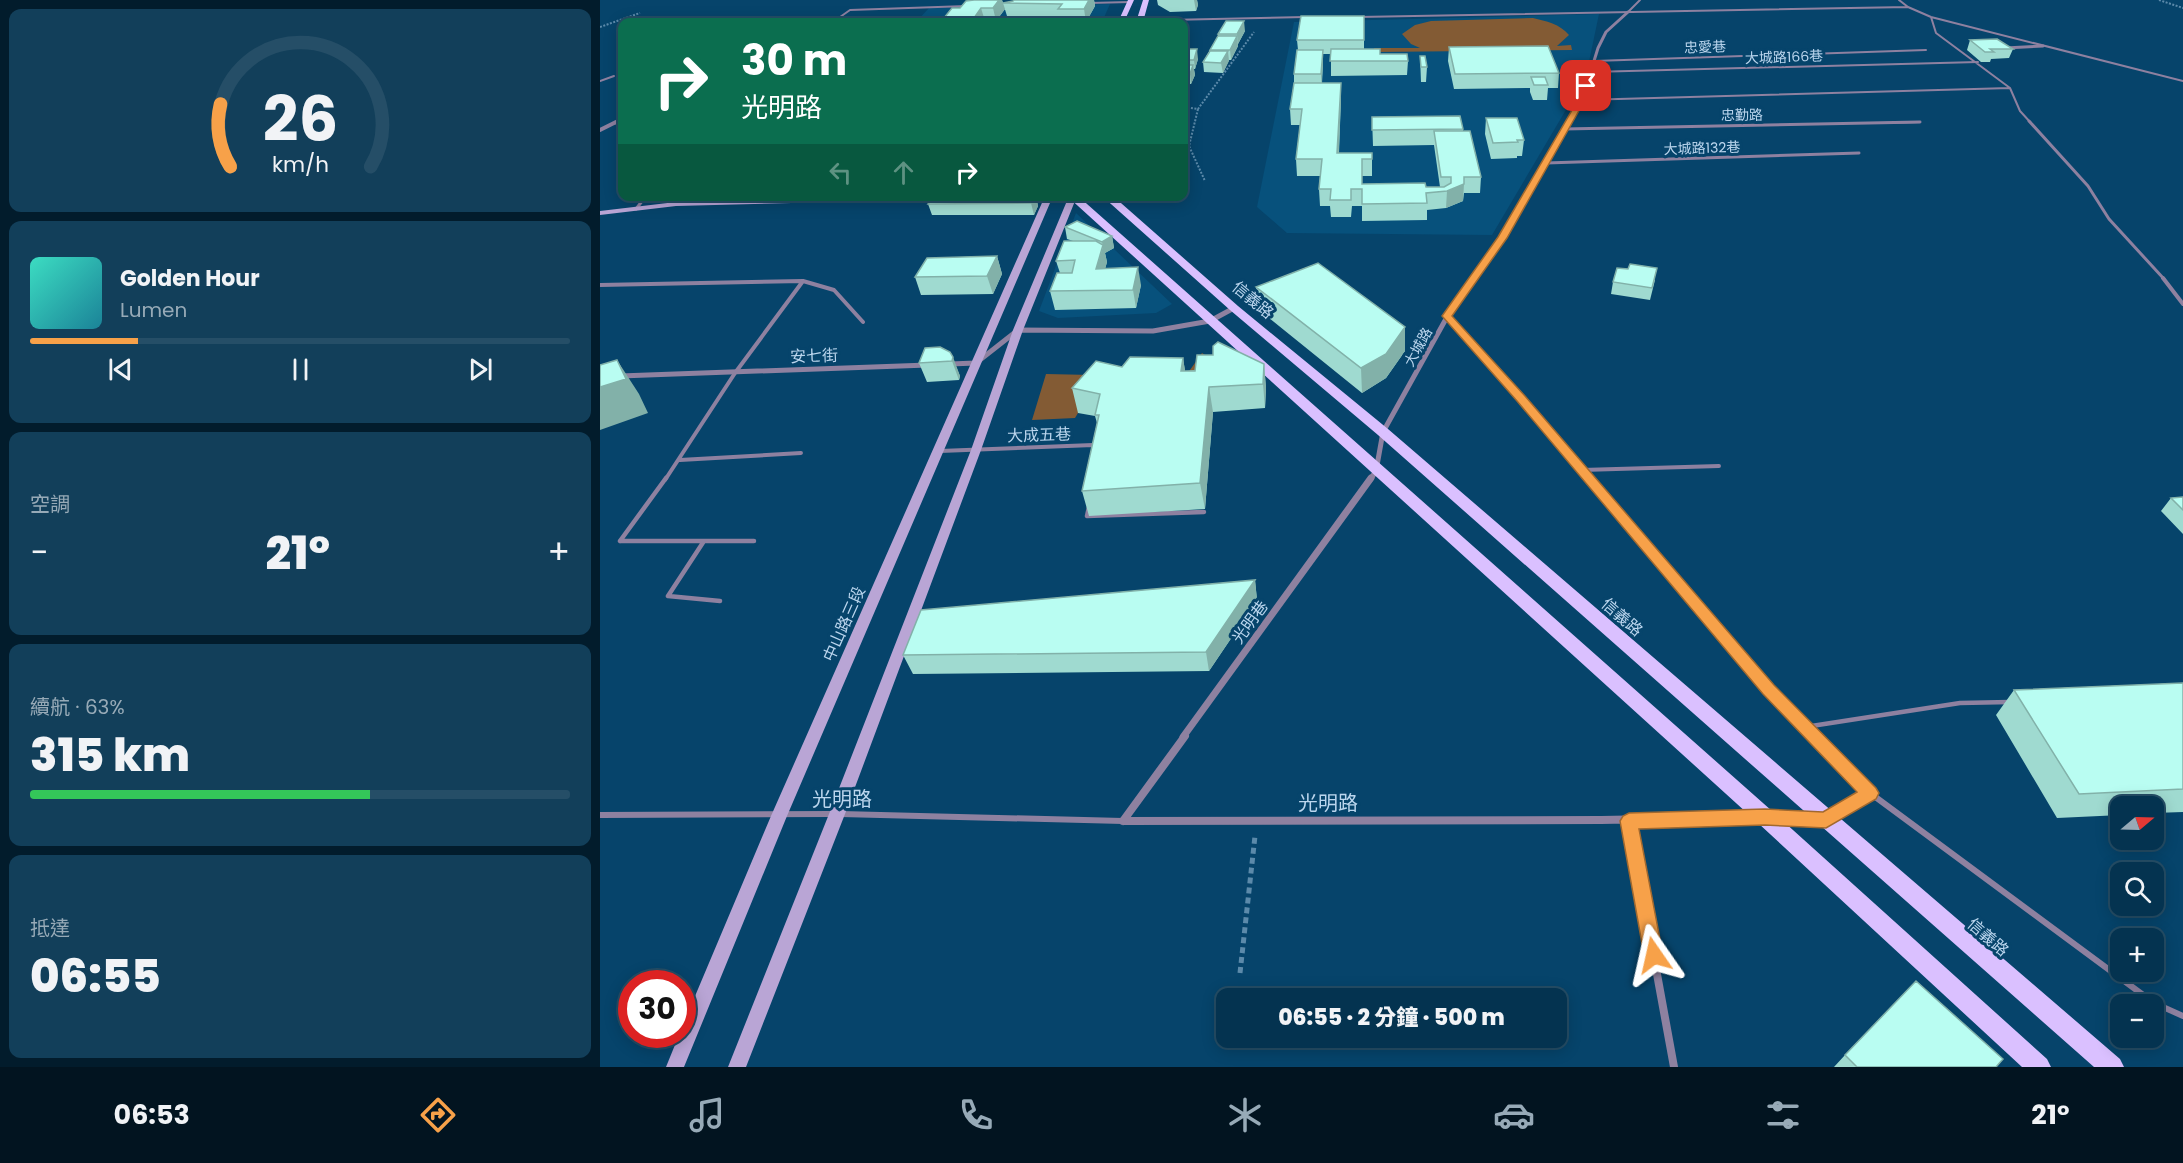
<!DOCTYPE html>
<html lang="zh-TW">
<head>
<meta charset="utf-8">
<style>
	:root { --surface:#043350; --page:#123f5a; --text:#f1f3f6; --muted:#97aab7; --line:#254e67; --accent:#f7a149 }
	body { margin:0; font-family:Poppins,"Noto Sans TC",sans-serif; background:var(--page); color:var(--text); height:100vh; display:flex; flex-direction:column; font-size:22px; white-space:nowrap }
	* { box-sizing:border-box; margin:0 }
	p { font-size:20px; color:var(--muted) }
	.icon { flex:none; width:33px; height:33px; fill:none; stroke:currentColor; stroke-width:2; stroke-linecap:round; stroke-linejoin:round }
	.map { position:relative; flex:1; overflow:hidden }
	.details { display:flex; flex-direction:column; gap:9px; padding:9px; background:#021c2c; width:600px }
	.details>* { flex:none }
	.banner { position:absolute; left:18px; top:18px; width:570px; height:183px; border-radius:12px; box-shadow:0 3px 15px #0003,0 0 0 2px var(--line); background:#0b6e4f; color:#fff; overflow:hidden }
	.needle { width:39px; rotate:71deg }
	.tools { position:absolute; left:1510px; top:796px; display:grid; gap:12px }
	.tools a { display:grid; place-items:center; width:54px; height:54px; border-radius:12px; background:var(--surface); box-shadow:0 3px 15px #0003,0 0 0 2px var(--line); font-size:30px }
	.speed { position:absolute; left:18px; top:970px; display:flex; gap:12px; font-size:30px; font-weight:700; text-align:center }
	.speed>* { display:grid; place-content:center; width:78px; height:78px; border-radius:50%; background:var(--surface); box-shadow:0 3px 15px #0003,0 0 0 2px var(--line); line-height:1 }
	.speed .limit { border:9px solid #d22; background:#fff; color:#111 }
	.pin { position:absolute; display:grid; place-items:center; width:51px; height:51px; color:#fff; margin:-26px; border-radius:12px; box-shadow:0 3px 9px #0006 }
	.me { position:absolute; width:66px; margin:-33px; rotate:349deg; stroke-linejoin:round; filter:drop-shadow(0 0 4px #0008) }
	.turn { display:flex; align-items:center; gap:21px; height:126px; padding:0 24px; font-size:27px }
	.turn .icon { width:78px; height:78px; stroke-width:2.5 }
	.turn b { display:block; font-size:42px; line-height:51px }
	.lanes { display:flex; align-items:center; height:57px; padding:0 24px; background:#0003; justify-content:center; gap:30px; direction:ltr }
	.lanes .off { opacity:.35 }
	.big { font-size:45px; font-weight:800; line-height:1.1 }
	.details .card { flex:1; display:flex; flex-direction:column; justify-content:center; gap:9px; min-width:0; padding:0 21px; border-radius:12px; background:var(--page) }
	.details .dial { align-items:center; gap:0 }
	.dial svg { height:156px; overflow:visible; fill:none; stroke:var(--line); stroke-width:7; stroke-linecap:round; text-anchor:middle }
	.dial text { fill:var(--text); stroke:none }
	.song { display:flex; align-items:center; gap:18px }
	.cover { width:72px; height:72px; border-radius:9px; background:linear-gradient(135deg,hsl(170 70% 55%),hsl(190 70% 35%)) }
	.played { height:6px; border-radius:3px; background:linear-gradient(90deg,var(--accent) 20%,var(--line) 20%) }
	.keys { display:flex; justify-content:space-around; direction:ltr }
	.heat { display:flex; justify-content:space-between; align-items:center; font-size:33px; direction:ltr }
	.charge { height:9px; border-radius:4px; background:linear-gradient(90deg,#34c759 63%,var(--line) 0) }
	.trip { position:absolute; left:616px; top:988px; width:351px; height:60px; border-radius:12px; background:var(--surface); box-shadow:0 3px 15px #0003,0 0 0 2px var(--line); font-weight:800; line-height:60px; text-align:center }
	.menu { display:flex; height:96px; justify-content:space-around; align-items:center; background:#021420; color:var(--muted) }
	.menu .icon { width:42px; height:42px }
	.menu .selected { color:var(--accent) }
	.menu b { font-size:27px; color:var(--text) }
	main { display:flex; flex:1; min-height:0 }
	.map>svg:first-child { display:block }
</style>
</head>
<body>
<main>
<section class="details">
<div class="card dial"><svg viewBox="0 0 100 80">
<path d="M14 69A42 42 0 1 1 86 69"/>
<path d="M14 69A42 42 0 0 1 9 37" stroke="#f7a149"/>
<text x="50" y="56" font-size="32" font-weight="700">26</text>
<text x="50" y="72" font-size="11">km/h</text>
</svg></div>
<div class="card">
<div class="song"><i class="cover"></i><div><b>Golden Hour</b><p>Lumen</p></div></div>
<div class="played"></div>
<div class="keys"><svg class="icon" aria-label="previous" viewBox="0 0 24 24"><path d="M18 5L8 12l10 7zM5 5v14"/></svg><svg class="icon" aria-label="pause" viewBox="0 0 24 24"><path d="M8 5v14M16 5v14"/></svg><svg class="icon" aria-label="next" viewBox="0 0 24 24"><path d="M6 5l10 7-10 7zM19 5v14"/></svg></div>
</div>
<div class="card"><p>空調</p>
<div class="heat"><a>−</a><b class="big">21°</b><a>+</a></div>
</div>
<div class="card"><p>續航 · 63%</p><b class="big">315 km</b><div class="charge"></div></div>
<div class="card"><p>抵達</p><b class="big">06:55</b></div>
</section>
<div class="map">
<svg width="1583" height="1067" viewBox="0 0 1583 1067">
	<rect width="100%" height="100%" fill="#06446b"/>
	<path fill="#07517c" d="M510,4L502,22H316L329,8Z
		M999,14L986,76L892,235L687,233L657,207L694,22Z
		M476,213L572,304L556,313L458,318L439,311Z"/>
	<path fill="#835b34" d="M933,18C946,21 960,24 969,35L957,46L971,45L972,50L775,52L774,48H820L811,44L802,34L815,25L831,21Z
		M602,353L622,366L478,413L475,418L432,420L446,374L585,377Z"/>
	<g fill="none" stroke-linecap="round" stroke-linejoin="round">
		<path stroke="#5c8aaa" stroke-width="2" stroke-dasharray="2 1.5" stroke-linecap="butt" d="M1559,0L1583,8
			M0,27L40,13
			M584,107L598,109L654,32
			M598,109L589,146L605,181"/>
		<path stroke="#5c8aaa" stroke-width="5" stroke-dasharray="6 4" stroke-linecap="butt" d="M640,973L655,836"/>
		<path stroke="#8e81a0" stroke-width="2" d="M1299,0L1308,7L1331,17L1583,81
			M489,3L530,2
			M1028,12L1040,0
			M758,17L1308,7
			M1331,17L1336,33L1410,88L1420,111L1431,123
			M521,21L705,17
			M233,22L250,10L367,6
			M994,61L1326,50
			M991,72L1378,62
			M0,81L14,76
			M982,100L1410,88
			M1284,123L1320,122"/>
		<path stroke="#8e81a0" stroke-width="3" d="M1429,121L1488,186L1509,219L1564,279
			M964,129L1320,122
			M946,163L1259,153
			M36,209L46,196"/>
		<path stroke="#8e81a0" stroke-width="4" d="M1563,278L1583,304
			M0,285L203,281L234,290L263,322
			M847,317L921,398L990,480
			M340,451L493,445L495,450
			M80,460L201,453
			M982,470L1119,466
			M65,480L135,373L203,281"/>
		<path stroke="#8e81a0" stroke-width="4.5" d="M989,478L1168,690L1215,737
			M489,507L487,516L604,512
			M20,541L66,478
			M20,541H154
			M104,541L68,596L120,601
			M1205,727L1360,703L1410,702"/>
		<path stroke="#8e81a0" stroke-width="6" d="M1213,736L1270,793L1554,1003L1583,1016
			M241,814L523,821
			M0,815L232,814"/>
		<path stroke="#8e81a0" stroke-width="3" d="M1405,48L1443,46
			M15,123L22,119
			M969,123L982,100L998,48L1006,32L1028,12"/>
		<path stroke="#8e81a0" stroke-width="4" d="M0,130L18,121
			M874,279L903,238L970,121"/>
		<path stroke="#8e81a0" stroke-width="5" d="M350,364L376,363L418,330L553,331L610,321L634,308
			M20,376L328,365
			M770,480L776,471L783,432L847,317L875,278"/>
		<path stroke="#8e81a0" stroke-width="7" d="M583,737L771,478"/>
		<path stroke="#8e81a0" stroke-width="8" d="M1173,817L1220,819
			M1229,818L1270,793
			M523,821L585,736
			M523,821L1001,820L1160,817
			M1029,821L1074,1067"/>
		<path fill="#b9a5d5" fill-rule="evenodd" d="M277,196L353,197L349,199L76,206L0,215V211L76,202Z
			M445,196H453L187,816L84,1067H66L79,1035H82V1027L171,816Z
			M469,196H477L423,330L381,450L245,814L146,1067H128L229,814L371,450L413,330Z"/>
		<path fill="#dac0ff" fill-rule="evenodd" d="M528,0H534L524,22H518Z
			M543,0H549L543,22H536Z
			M467,196H478L1172,811L1447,1059L1451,1067H1422L1158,823Z
			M502,196H513L638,306L788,429L1520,1059L1524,1067H1494L778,435L630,310Z"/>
	</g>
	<path fill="#9fdad0" d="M374,0H402L405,9L396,21H385L384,22H324L344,18Z
		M414,0H494L495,6L486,22H461L460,17L407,16L403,3L413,1Z
		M557,0H597L598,5L596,11L570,12L558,5Z
		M764,16V49L780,54L808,61L807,75L731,76V54H723V64L722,83H741V98L739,153H772V176H762V184L826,187H840L834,145L773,146L772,117L863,129V131L881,177L880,193H864L863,201L846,208L827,210V220L762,221V206H752L751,217H731L730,206H720L719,189L720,176H697L696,159L700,125H691L690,109L694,83V74L698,50L697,40Z
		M645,31L638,44V46L631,60H629L623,73L604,72L603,62L618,36V34Z
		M1370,40L1413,49L1409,58L1391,59L1390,62H1381L1367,50Z
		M849,47L959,73L958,88H948L947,100H933L930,92V88L854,89L848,61Z
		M584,49L598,59L595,69H594L595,75L591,84H584Z
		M820,56L827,67L826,82H821Z
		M886,118L924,140L922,156H917V158L891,159L885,134Z
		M436,196L438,206L434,215H332L328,204Z
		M465,227L512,236L514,248L505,253L507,262L505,269L541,285L536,308L455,310L450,291L460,273L456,261L473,241L467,239Z
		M397,256L402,274L393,294L321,295L315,277Z
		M1055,280L1050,300L1011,294L1013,282Z
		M656,287L805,351L786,378L762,393L659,310Z
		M350,352L360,376L359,380L327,382L319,363Z
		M583,358L585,371L664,364L666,388L665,408L613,412L605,509L489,516L482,491L497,423L495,416L478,413L472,388L522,367Z
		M1583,497V534L1561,511L1571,498Z
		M655,580L657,600L609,671L313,674L303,655Z
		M1583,683V812L1554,813V807H1521V815L1457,818L1396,715L1414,690Z
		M1245,1055L1396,1067H1234Z"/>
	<path fill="#82b1a9" d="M399,0H402L405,9L396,21L393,8Z
		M489,0H494L495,6L486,22L484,9Z
		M594,0H597L598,5L596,11Z
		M381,8L385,21L384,22H375L374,18Z
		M644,21L645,31L638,44L637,34Z
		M637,36L638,46L631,60L630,50Z
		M597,49L598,59L595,69L594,60Z
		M723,50V64L721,89V74Z
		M628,51L629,61L623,73L621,63Z
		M593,65L595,75L591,84L590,74Z
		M741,83V98L738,170L737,153Z
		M864,184L863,201L846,208L847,191Z
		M434,196H436L438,206L434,215L431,203Z
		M512,236L514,248L505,253L507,262L500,287L496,269L503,247L502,242Z
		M397,256L402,274L393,294L387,276Z
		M538,267L541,285L536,308L533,290Z
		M805,327V351L786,378L762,393L761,368Z
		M353,357L360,376L359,380L352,361Z
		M583,358L587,383L581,371Z
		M17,360L39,394L48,413L0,430V387Z
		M664,364L666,388L665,408L663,384Z
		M609,387L613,412L605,509L600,483Z
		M655,580L657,600L609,671L606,652Z"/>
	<path fill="#b9fdf2" stroke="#82b1a9" stroke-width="1.5" d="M374,0H399L393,8H381L374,18H381L377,22H324L327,18H344L352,8H360L366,1Z
		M414,0H489L484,9H458L462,4L403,3L413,1Z
		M701,16H764V40H697Z
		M626,21H644L637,34H618Z
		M618,36H637L630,50H610Z
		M1397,39L1413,49H1390L1394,52H1385L1370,40Z
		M948,46L959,73L855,74L849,47Z
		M584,49H597L594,60H584Z
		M731,49H780V54H807L808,61H730Z
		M697,50H723L721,74H694Z
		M610,51H628L621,63L603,62Z
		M820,56H825L827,67H821Z
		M584,65H593L590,74H584Z
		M931,77H945L948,85H934Z
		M694,83H741L737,153H772V159H762V184L825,183L826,187H844L851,183V177H841L834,131H870L881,177H864V184L847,191L826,193L827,203L762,204V189H751V200H730L731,189H719L722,159H696L702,109H690Z
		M860,116L863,129L772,130V117Z
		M886,118H917L924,140H917L918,142L893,143Z
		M334,196H434L431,203L328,204Z
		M477,221L512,236L502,242L465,227Z
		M464,241H496L503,245L496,269L538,267L533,290L450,291L457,273H472L475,260L456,261Z
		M397,256L387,276L315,277L327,258Z
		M718,263L805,327L786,354L761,368L656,287Z
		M1030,264L1057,268L1052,288L1013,282L1017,268L1028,269Z
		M618,342L664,364L663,384L609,387L600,483L482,491L499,415H495L500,394L472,388L496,361L522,367L530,357L583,358L581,371H595L597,355H613V346Z
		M340,347L350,352L353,357L352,361L319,363L325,348Z
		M17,360L26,379L0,387V365Z
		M1583,497V510L1571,498Z
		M655,580L606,652L303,655L321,610Z
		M1583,683V789L1479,794L1414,690Z
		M1316,981L1403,1059L1396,1067H1257L1245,1055Z"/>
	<path fill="#f7a149" stroke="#a1692f" stroke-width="1.5" d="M984,85L990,86L985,100L907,238L852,316L925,396L1174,685L1276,788L1279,793L1276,799L1226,828L1165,825L1039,829L1063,955L1061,962L1054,965L1047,962L1044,955L1020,821L1023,816L1029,813L1165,809L1223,812L1257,792L1163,694L917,401L842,316L898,237L978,100Z"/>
	<g text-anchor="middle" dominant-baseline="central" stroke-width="6" stroke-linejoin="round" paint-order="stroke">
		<g font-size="14" fill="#bbd6ee" stroke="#06446b">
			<text transform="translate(1105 47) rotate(-2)">忠愛巷</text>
			<text transform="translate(1184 57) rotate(-2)">大城路166巷</text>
			<text transform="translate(1142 115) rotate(-1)">忠勤路</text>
			<text transform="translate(1102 148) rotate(-2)">大城路132巷</text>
			<text transform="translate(818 347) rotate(-61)">大城路</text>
		</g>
		<g font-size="16" fill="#bbd6ee" stroke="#06446b">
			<text transform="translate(653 300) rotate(40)">信義路</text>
			<text transform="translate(214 356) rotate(-2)">安七街</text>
			<text transform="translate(439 435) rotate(-2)">大成五巷</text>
			<text transform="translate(1022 617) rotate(41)">信義路</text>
			<text transform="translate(650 622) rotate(-54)">光明巷</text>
			<text transform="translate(244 624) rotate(-66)">中山路三段</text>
			<text transform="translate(1388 937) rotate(41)">信義路</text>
		</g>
		<g font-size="20" fill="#bbd6ee" stroke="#06446b">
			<text x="242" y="799">光明路</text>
			<text x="728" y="803">光明路</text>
		</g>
	</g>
</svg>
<div class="tools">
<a><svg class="needle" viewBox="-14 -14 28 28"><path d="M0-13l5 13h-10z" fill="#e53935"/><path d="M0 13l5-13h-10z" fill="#97aab7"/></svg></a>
<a><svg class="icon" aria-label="search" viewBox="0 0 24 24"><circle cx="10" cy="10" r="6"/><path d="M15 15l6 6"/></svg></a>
<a>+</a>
<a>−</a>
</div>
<div class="speed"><div class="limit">30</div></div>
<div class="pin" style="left:986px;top:86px;background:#d93025"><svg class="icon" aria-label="arrive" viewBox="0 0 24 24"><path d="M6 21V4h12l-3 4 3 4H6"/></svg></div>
<svg class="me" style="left:1054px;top:955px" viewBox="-20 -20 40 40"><path d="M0-17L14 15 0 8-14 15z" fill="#f7a149" stroke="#fff" stroke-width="4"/></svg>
<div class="trip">06:55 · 2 分鐘 · 500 m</div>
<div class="banner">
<div class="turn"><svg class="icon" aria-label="right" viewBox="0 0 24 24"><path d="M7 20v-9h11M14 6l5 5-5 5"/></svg><div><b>30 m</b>光明路</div></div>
<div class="lanes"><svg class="icon off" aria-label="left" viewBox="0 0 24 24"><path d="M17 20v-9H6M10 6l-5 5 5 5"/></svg><svg class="icon off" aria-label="ahead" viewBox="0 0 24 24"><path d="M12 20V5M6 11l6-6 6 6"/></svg><svg class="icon" aria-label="right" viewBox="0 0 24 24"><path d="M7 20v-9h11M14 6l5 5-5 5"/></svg></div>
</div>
</div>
</main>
<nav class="menu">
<b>06:53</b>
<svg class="icon selected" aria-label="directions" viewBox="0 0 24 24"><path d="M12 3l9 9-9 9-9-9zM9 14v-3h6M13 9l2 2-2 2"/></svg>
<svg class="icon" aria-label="music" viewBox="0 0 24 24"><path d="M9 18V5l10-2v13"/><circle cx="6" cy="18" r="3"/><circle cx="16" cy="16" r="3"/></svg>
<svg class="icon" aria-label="phone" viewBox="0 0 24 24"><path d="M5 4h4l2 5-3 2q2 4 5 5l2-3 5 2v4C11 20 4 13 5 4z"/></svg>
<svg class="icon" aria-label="climate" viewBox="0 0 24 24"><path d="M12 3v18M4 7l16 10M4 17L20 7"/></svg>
<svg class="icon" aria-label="car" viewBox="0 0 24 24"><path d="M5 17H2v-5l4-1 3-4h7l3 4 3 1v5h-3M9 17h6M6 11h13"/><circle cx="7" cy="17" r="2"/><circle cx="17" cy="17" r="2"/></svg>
<svg class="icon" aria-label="filters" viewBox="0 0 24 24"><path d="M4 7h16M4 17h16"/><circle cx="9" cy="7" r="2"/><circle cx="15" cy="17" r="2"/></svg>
<b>21°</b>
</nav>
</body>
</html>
